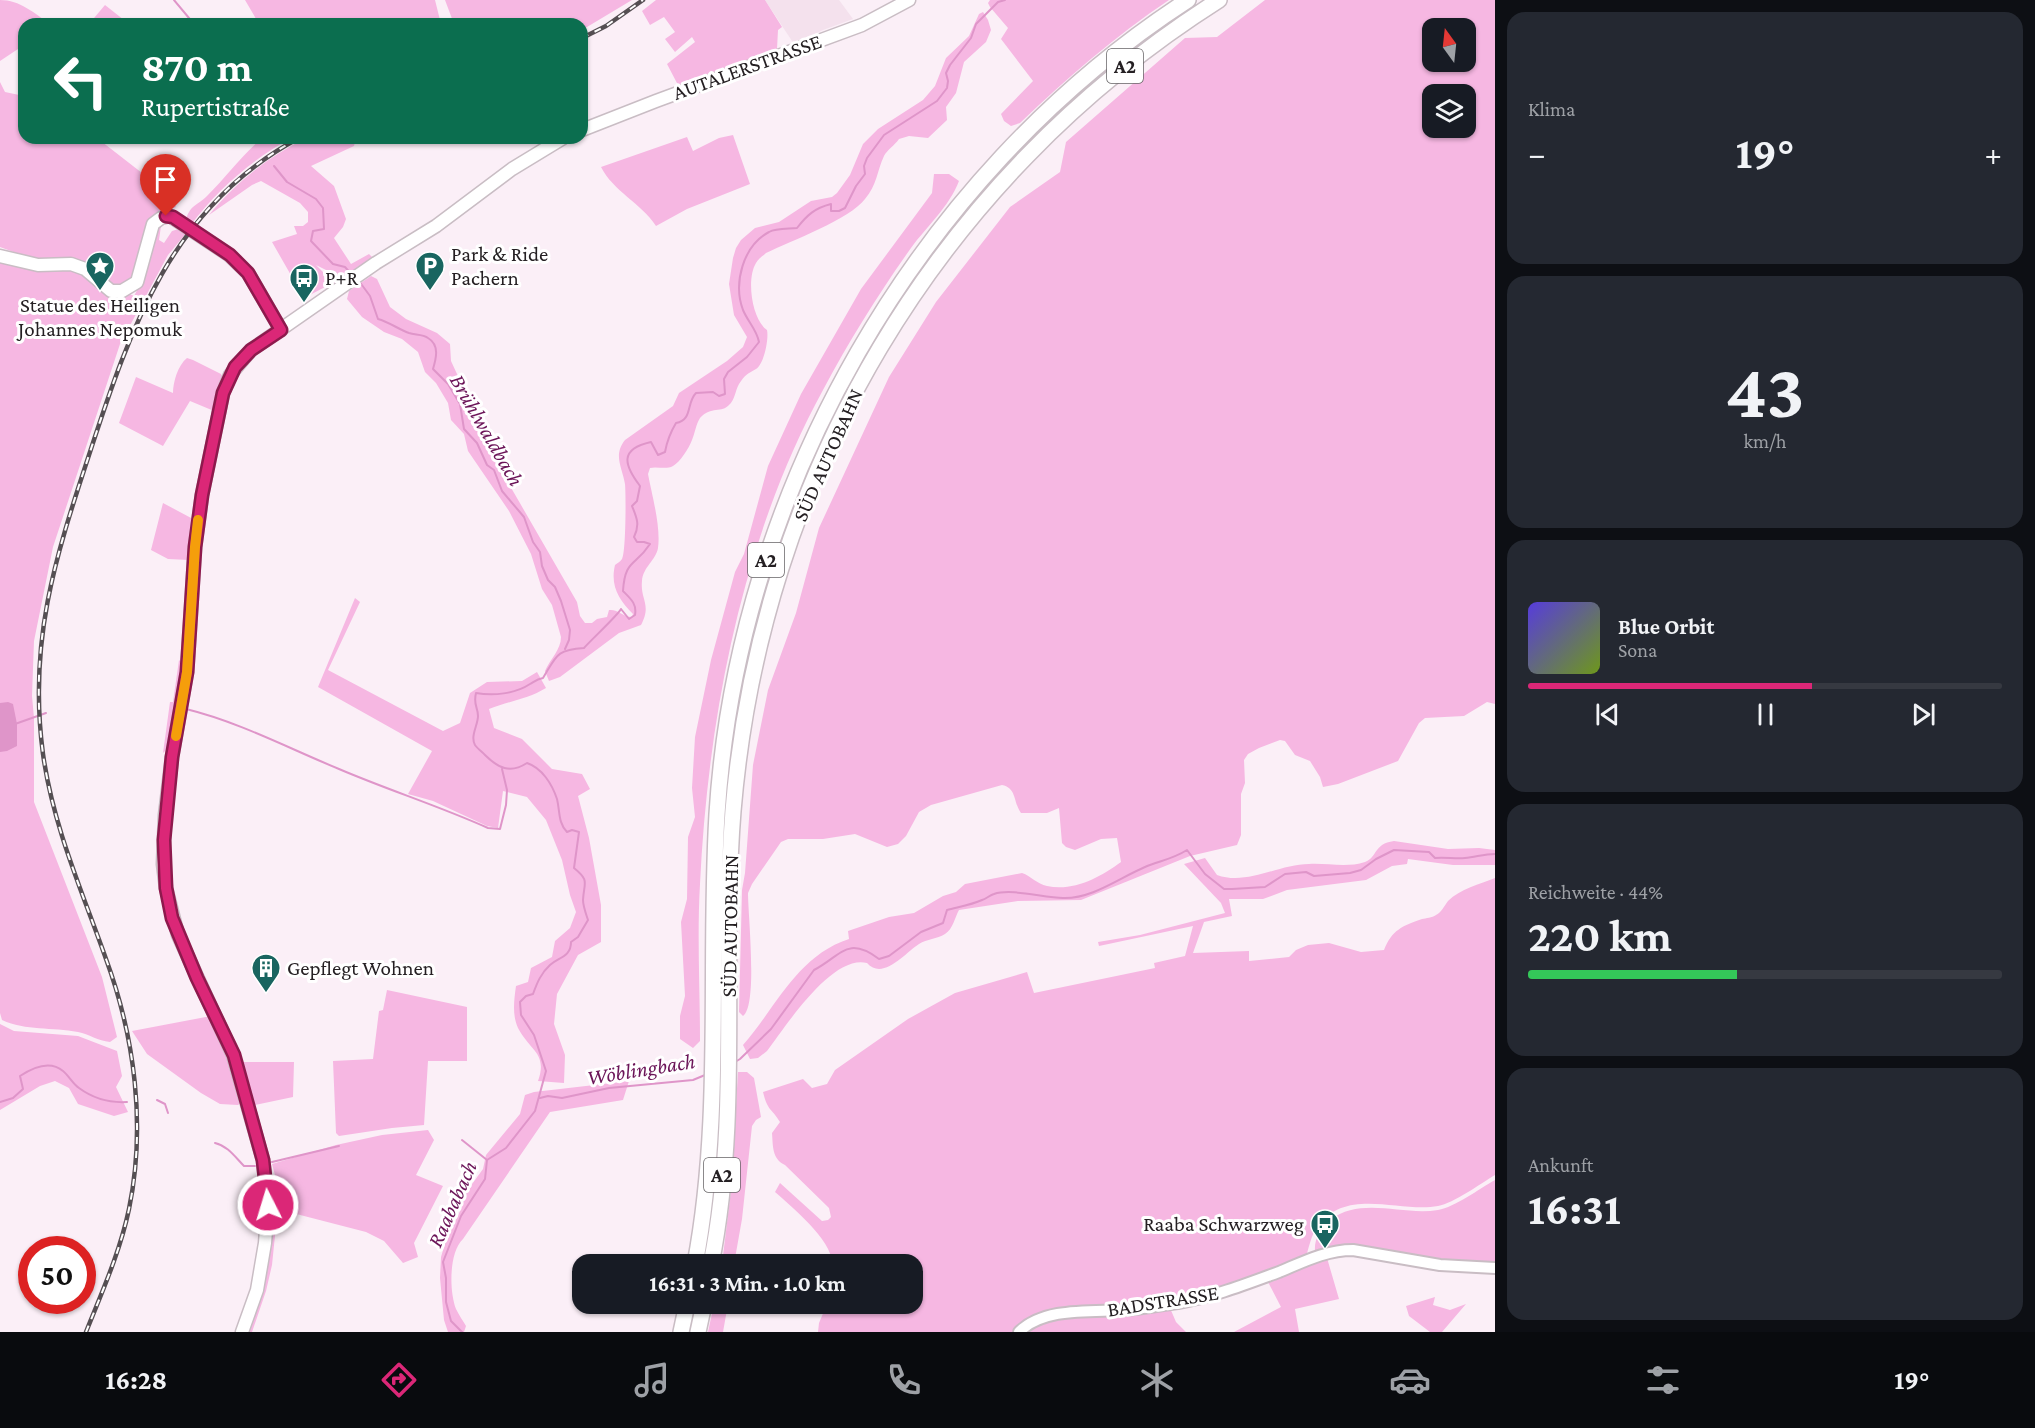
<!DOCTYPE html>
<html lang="de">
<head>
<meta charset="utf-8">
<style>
	:root { --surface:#171b24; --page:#242831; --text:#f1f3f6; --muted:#9ea1a6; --line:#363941; --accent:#db2777 }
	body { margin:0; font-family:"Crimson Pro",serif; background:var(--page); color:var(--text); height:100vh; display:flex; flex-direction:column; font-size:22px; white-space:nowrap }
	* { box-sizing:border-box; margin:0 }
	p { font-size:20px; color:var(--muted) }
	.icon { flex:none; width:33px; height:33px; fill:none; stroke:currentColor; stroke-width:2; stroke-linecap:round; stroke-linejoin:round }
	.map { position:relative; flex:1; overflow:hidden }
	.sheet { display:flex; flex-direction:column; gap:12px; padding:12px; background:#0d0f14; width:540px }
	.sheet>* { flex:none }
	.hud { position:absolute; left:18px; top:18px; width:570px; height:126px; border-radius:18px; box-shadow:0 2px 4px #0004; background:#0b6e4f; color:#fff; overflow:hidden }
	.needle { width:39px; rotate:345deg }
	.tools { position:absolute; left:1422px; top:18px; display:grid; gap:12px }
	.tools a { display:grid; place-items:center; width:54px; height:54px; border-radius:12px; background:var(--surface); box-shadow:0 2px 4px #0004; font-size:30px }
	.speed { position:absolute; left:18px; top:1236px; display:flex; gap:12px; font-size:30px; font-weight:700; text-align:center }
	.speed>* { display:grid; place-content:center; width:78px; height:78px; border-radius:50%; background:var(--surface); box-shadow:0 2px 4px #0004; line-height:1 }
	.speed .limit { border:9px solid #d22; background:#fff; color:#111 }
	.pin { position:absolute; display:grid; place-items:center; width:51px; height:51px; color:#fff; margin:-62px -26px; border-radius:50% 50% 50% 0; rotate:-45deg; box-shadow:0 0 6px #0007 }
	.pin .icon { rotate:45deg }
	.me { position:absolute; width:66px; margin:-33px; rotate:355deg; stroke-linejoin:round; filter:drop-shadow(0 0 4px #0008) }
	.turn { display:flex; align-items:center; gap:21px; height:126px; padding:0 24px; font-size:27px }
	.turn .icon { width:78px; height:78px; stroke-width:2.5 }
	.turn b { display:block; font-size:42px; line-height:51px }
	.big { font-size:45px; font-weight:700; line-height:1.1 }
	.sheet .tile { flex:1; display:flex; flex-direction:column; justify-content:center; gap:9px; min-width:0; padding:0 21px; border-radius:18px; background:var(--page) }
	.sheet .dial { align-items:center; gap:0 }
	.dial b { font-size:78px; line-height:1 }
	.song { display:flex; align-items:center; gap:18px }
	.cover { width:72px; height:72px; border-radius:9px; background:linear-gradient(135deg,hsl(250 70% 55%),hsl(80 70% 35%)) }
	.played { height:6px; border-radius:3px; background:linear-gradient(90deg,var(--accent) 60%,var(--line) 60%) }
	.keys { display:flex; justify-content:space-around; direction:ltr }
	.heat { display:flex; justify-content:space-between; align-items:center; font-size:33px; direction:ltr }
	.charge { height:9px; border-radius:4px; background:linear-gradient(90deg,#34c759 44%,var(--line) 0) }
	.trip { position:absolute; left:572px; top:1254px; width:351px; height:60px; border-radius:18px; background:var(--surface); box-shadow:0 2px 4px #0004; font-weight:700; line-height:60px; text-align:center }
	.dock { display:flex; height:96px; justify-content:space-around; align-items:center; background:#090b0e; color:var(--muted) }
	.dock .icon { width:42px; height:42px }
	.dock .active { color:var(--accent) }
	.dock b { font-size:27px; color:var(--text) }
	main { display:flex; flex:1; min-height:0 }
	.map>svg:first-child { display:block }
</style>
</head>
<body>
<main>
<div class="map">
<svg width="1495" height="1332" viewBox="0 0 1495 1332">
	<rect width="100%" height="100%" fill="#fbeff7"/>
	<path fill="#f4e1ed" d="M765,0H839L853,19L823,30L794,44Z"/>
	<path fill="#f6b7e2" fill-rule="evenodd" d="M0,0C20,0 34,13 50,24H24V45L0,61Z
		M245,0H435L441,24H259Z
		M445,0H632L582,30V24H454Z
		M656,0H765L782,27L778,30L777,49L678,85L667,64L695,42L692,37L675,52L665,39L675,32L664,17L650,25L642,11Z
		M990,0H1169C1115,36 1066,79 1020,123L1011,126L1004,121L1001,114L1033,81L1001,39L1008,28L990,7L988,3Z
		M1265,0H1495V704L1487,702L1464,716L1425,718L1419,723L1398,761L1338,784L1323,787L1320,777L1310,761L1295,755L1285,741L1280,740L1259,748L1248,754L1244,760L1245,783L1241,794V835L1237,845L1190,856L1081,900L1018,901L959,910C955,917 953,929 945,934C937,939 927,939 919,944C905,953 883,981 867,963C832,954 786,1026 767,1051L758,1058L750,1059L743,1045C777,1006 797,956 849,939L848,931L889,917L914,913L943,896L956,892L965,884L1022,873C1031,876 1037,884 1047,886C1073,892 1101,877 1121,862L1117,838L1101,839L1075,850L1066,847L1062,843L1059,808L1047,813H1021C1013,802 1017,788 1002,785L931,805L919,812L906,836L898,844L887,847L855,834L823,839H788L781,842L752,884L748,893C748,915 758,1006 743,1016L739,1012L742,890L745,873L753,765L768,690L796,613L819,528L889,377L936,302L1010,207L1060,172L1066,142L1185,38L1217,37ZM1432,28H1466V62H1432ZM1466,94V128H1432V94Z
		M105,5L124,20L122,24H89Z
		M983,12L988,20L991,30L986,42L964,62L956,93L946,107L947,120L928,138L909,136L899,139C895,145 887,150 884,156C877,171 877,185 865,199C850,219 791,241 766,253C763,256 758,259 756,263C746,279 752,320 767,330C769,339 764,364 756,369C747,374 745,375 739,384C735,391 735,400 729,405C722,413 711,406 700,418C696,424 695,433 692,440C689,448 680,462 673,466C666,470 657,466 650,468L648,474C652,495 661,527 658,548C656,560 643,567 642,581C640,600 652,604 641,625L619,633L560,677L549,681L545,671C550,659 561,650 561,637L552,605L542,589L531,554L509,511L468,451L464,434L451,420L448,403L436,383L425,372L418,352L402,339L384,332L362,317L347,299L349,291L371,276L377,279L390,307L406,319L437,333L450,344L451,361L481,426L478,429L483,431L502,472L577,602L580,616L585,623H592L597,619L607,617L609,610C618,609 623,617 632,617L633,614C619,600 610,586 615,565C617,563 620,562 622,559C626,553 626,493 625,484C622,467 613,455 625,440L673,406L679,393L727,361L743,347L747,337L734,315L729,284L733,258L736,248L741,240L755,228L779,222L811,201L832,197L837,193L850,175L863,144L878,129L923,100L935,86L946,58L969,36L979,14Z
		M0,82L5,92L24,96V138H97L169,194L176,207L156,214L133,280L115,287L68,258H30L0,247Z
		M733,135L750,184L687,209L656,226C641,203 613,191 601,167L687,137L693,151L719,138Z
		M262,138H291C250,161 218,189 190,226L186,219C191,204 197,206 207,196C227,176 240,157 262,138Z
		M307,138H356L354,146L311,166L334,186L346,219L343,227L334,238L351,264L369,254L373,258L335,284L328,271L316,265L323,272L327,286L304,298L272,242L297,234L294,226H303L308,222V212L300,203L261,181L252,185L209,215C235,183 270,155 307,138Z
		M934,174H949L959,181C949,207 927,226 911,248C879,293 849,341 823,390C742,538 708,717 700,884C697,936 700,989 700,1041L693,1048L680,1039V1016L685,996L681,922L687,899L688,837L695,817L692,788L695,737L711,660L735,572L744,554L768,466L801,394L861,289L932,193Z
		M159,225L161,226L159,240L164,243L172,231L182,228L188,231L168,255L120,344L53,547L34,641L32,696L34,718V802L102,977L117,1037L110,1042C98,1041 89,1034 78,1032C52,1027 26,1031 2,1020L0,1013V260L67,267L134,296C147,274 149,249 159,225Z
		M187,358L193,360L221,374L223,378L214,411L190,401L163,446L119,423L136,377L173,393C173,382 178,365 187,358Z
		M163,503L193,519L189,560L168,559L151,550Z
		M355,598L360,602L328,670L443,731L460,723L470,693L487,682L522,681L537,672L546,688C528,699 509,701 489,709L494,728L522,739L552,769L582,774L590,789L578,796L589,838L601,905V942L578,955L557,994L554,1024L565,1055L564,1083L538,1081C548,1053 530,1051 518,1028C512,1015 514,1000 516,986L528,982L531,968L552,957L555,941L570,928L576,912L570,895L562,860L546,820L527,797L503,791L498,828L487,826L433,801L408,794L432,751L318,687Z
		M179,660L182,663L175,726L165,751L163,753L170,702H173Z
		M1394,841L1448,849L1479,848L1495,850V865H1453L1408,859L1407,864L1392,866L1366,880L1287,890L1263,899H1229L1232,916L1204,922L1193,953L1249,951V961L1289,957L1296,950L1308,945L1329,943L1361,952L1384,950C1392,930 1402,926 1422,919C1426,918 1432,918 1436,915C1442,912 1444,906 1448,901C1460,889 1480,884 1495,878V1175C1480,1184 1454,1203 1438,1206C1399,1213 1346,1186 1317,1227C1311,1236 1309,1247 1306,1257L1170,1308L1176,1322L1186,1332H818L819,1323L827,1304H912V1264H832C834,1242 791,1206 775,1192L780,1183L822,1221L828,1220L831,1217L829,1208L785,1165C772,1159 773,1146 772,1133L780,1122C771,1107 768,1112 763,1092L803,1079L812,1088L827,1084L835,1070L908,1019L955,993L1027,972L1034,993L1155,968L1154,963L1185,956L1193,926L1099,946L1098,942L1140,935L1225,913L1221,903L1184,864L1205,858L1217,875C1247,886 1279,864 1309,864C1328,863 1347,868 1365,862C1378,857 1373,844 1394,841Z
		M387,990L467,1007V1061H428L424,1125L392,1128L339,1136L336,1133L333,1061L373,1059L379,1011L383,1010Z
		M211,1016L230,1056L244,1101L238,1105L220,1104L201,1093L147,1054L132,1031Z
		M0,1024L14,1031L78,1036L117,1051L122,1076L116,1087L128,1112L114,1116L78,1104L69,1088L55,1081L40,1086L0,1110Z
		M242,1062H294L293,1097L255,1105Z
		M738,1072H747L754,1078L761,1117L756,1120L752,1126L742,1219L734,1264H722L731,1190Z
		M629,1081L623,1100L550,1112L463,1239C449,1252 449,1291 456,1309C459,1315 463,1321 466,1326L464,1332H448L444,1320L440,1278L441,1257L446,1240L461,1209L464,1195L483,1169L486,1155L520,1114L525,1095L534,1092Z
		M428,1130L434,1140L416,1175L443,1186L414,1243L418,1257L403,1263L384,1241L366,1232L277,1209L279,1190L272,1164L336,1145L382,1135Z
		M1495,1180V1265L1315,1252C1314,1239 1320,1228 1330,1220C1362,1196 1402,1216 1438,1210C1455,1207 1479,1189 1495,1180Z
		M277,1216L272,1265L266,1291L252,1332H248C263,1293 269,1260 272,1218Z
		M1327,1258L1339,1299L1295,1309L1299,1332H1234L1281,1307L1267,1280Z
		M1435,1297L1433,1305L1450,1310L1466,1304L1442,1332H1430L1409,1316L1406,1306Z
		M714,1304H728L723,1332H708Z"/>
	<path fill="#df95c9" d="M8,702L13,704L17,724V746L7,751L0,752V703Z"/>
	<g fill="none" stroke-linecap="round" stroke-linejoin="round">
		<path stroke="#df95c9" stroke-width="2" d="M174,0L194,24
			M274,166L287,182L316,199L323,208L324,229L313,231L311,241L333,264L345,267L352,275
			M359,281L370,296L378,319C389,322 398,329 409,333C415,335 423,334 428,338C440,345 436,359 433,369L448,384L460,404L464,429L477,443L487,465L494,470L502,491L524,517L533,542L540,552L542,566L548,580L555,587L561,601L570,630L569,640L565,649
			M186,709C239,722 288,748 339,769C388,790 439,806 488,828L500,829L506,805L507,790L502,769
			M15,724L46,713
			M735,1062L740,1059L771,1029L814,970C841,956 847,935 879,959L889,956L921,932L943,923L947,910C958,907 971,905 982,900C986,899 990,895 994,894C1012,888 1044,898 1063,898C1092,899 1119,878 1145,867C1159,861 1173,859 1187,850L1205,874L1224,889H1232L1265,887L1285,874L1306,872L1314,876L1350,873L1361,870L1376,859L1394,850L1429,852L1435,858C1445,857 1456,859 1465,858C1476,857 1484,854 1495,854
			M540,1098L548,1096L562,1098L609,1088L693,1080L705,1075
			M157,1100L165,1104L168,1113
			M0,1102L13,1098L23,1089L20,1076C32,1068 50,1060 63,1071C69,1076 73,1084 79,1088C94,1099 110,1103 127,1102
			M462,1140L487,1160
			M215,1143C228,1146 235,1157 244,1166H255
			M272,1162L339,1146
			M462,1332L451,1321L446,1302V1278L443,1262L461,1216L485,1179L487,1160L506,1148L535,1111L546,1071L534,1035L521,1015L520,1002L526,996L533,994C537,983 541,973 550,965C559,957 571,957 571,942L578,937L588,920C586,914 583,906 583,900C584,882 590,881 574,868L579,832L572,830L567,832C558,823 560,811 557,799C552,784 542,768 527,763C510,774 498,768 485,755C482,752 477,748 475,745C470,736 478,725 478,716C478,707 473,705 476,693C493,696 515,694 530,684C535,681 537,679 543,678C557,655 556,650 584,648C591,640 618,615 621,609L629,619L635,615C637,604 631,599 623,591C625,559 635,567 650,544L644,542H637L634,537C640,525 637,518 632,506L637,501L640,486C624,465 619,449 651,442L658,455L665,452C667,441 670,433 676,423C693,420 686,403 696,393L713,392L719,396L725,394L724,379L728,372L747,357L759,342C757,330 748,322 743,310C733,283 743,246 769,232C776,228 789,229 797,228C807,215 815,208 831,204V211H839L845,208L856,186L865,174L864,166L867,158L884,135L937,101L947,88L948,81L946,73L950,65L971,38L976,24L998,2L1005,0"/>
		<g stroke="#c9bdc4" stroke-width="14">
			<path id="tertiary" d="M1019,1332C1044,1307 1091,1312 1124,1310C1142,1309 1160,1305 1178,1303C1213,1297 1246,1284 1279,1272C1303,1262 1326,1250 1353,1250L1440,1265L1495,1268"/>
		</g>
		<g stroke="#c9bdc4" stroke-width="15">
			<path id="secondary" d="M582,130L656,101L862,25L909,0
				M0,256L38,265L71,264L85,269L111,291H122L137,282L153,224L161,218L170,216L229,255L248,273L281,330
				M242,1332L257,1290L265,1243L268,1205L263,1160L233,1055L178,935L166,888L163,864L165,815L172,757L187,672L195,547L202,495L223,393L230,375L251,350L376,263L436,226L512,169L563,138"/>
		</g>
		<g stroke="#c9bdc4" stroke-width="18">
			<path id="motorway" d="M695,1264C723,1117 708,964 717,814C737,492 916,176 1188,0
				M711,1264C741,1115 721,962 733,811C761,477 935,180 1219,0
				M681,1332L687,1304
				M698,1332L704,1304"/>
		</g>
		<use href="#tertiary" stroke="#fff" stroke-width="10"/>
		<use href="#secondary" stroke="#fff" stroke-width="12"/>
		<use href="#motorway" stroke="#fff" stroke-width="15"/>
		<g stroke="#554f53" stroke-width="4.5">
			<path id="rail" d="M582,38L606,26L643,0
				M86,1332C102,1292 120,1252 129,1209C146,1126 135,1038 106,959C82,891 53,826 43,754C28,643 55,558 89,455C131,326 172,206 299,138"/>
		</g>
		<use href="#rail" stroke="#fff" stroke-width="2" stroke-dasharray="7" stroke-linecap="butt"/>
	</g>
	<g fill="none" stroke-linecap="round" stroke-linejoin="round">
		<g stroke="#8e194d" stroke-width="15">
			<path id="route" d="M166,216L173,217L230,255L248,273L281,330L251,350L235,367L223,393L202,495L195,547L187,672L172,757L164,840L166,888L172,918L197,978L234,1055L263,1160L268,1205"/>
		</g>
		<use href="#route" stroke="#db2777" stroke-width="10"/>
		<path stroke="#f59e0b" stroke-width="10" d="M176,736L187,672L195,547L198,520"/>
	</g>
	<defs>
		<g id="sight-pin" transform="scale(1.5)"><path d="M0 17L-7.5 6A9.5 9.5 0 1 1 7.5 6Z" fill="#196560" stroke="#fff"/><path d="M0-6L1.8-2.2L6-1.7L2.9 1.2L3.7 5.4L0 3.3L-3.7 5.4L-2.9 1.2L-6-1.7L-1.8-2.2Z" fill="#fff"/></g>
		<g id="parking-pin" transform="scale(1.5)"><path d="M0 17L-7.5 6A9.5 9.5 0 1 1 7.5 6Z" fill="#196560" stroke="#fff"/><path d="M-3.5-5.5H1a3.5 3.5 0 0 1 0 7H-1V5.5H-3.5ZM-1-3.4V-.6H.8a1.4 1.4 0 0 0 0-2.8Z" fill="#fff"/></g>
		<g id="bus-pin" transform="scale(1.5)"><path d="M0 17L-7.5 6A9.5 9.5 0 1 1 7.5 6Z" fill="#196560" stroke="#fff"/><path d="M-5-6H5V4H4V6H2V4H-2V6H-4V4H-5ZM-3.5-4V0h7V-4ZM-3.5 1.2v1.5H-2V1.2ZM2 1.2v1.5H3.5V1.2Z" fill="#fff"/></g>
		<g id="building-pin" transform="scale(1.5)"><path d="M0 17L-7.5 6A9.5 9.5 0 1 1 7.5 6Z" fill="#196560" stroke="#fff"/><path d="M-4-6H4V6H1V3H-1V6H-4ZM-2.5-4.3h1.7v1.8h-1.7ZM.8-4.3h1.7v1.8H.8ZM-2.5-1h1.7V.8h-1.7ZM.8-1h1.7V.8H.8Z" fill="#fff"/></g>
	</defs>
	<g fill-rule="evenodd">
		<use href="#sight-pin" x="100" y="266"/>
		<use href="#parking-pin" x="430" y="266"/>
		<use href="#bus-pin" x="304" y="278"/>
		<use href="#building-pin" x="266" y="968"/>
		<use href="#bus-pin" x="1325" y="1224"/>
	</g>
	<g text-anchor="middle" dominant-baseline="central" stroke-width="6" stroke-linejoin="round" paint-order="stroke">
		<g fill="#fff" stroke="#666365" stroke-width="1.5">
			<rect x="1107" y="49" width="36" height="34" rx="4.5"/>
			<rect x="748" y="543" width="36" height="34" rx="4.5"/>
			<rect x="704" y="1158" width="36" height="34" rx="4.5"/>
		</g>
		<g font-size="20" font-weight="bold" fill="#252023">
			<text x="1125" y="66">A2</text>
			<text x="766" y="560">A2</text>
			<text x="722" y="1175">A2</text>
		</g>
		<g font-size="21" fill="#252023" stroke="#fff">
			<text transform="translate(747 67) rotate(-20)">AUTALERSTRASSE</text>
			<text transform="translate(828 455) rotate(-66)">SÜD AUTOBAHN</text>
			<text transform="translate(730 926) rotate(-89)">SÜD AUTOBAHN</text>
			<text transform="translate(1163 1301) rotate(-9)">BADSTRASSE</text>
		</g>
		<g font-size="21" fill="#252023" stroke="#fff" text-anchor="start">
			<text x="451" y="254">Park &amp; Ride<tspan x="451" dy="24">Pachern</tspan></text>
			<text x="325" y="278">P+R</text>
			<text x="100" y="305" text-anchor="middle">Statue des Heiligen<tspan x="100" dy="24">Johannes Nepomuk</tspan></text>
			<text x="287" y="968">Gepflegt Wohnen</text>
			<text x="1304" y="1224" text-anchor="end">Raaba Schwarzweg</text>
		</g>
		<g font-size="22" font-style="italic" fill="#6b1458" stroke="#fff">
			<text transform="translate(487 430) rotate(60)">Brühlwaldbach</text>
			<text transform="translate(641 1069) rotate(-9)">Wöblingbach</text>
			<text transform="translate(452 1204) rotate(-66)">Raababach</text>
		</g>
	</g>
</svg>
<div class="tools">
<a><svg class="needle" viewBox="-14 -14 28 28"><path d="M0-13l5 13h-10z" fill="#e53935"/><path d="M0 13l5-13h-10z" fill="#9ea1a6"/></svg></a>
<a><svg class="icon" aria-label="layers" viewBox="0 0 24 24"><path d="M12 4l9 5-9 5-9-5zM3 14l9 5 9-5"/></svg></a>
</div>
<div class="speed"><div class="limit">50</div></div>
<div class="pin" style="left:166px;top:216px;background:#d93025"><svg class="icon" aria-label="arrive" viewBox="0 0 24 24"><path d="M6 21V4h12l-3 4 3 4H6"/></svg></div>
<svg class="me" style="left:268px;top:1205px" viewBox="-20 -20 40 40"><circle r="17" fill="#db2777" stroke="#fff" stroke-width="3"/><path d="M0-11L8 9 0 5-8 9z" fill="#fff"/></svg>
<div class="trip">16:31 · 3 Min. · 1.0 km</div>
<div class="hud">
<div class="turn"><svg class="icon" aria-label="left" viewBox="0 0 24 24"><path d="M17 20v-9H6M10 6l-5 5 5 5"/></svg><div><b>870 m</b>Rupertistraße</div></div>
</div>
</div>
<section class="sheet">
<div class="tile"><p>Klima</p>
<div class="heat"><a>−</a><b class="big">19°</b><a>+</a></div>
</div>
<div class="tile dial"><b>43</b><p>km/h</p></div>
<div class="tile">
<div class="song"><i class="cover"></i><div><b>Blue Orbit</b><p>Sona</p></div></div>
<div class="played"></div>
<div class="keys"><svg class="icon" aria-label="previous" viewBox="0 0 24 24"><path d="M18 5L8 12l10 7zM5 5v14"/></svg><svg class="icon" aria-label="pause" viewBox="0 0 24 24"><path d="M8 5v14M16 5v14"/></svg><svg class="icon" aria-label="next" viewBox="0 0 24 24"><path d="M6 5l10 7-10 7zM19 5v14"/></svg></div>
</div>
<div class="tile"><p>Reichweite · 44%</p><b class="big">220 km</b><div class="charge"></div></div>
<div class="tile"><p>Ankunft</p><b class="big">16:31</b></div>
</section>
</main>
<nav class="dock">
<b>16:28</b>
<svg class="icon active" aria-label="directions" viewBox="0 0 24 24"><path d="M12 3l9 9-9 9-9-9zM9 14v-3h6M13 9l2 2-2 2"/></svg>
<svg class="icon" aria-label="music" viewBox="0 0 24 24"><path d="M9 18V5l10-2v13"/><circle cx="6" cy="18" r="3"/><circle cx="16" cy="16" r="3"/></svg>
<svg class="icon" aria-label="phone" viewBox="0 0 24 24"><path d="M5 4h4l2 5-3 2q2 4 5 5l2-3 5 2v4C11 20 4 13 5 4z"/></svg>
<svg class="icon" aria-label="climate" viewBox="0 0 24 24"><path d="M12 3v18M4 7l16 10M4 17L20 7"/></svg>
<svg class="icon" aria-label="car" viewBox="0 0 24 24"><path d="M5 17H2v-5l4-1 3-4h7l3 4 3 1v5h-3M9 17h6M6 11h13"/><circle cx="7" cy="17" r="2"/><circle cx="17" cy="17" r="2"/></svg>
<svg class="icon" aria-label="filters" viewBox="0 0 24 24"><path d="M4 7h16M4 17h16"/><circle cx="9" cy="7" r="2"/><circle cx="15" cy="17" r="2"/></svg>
<b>19°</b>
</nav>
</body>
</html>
